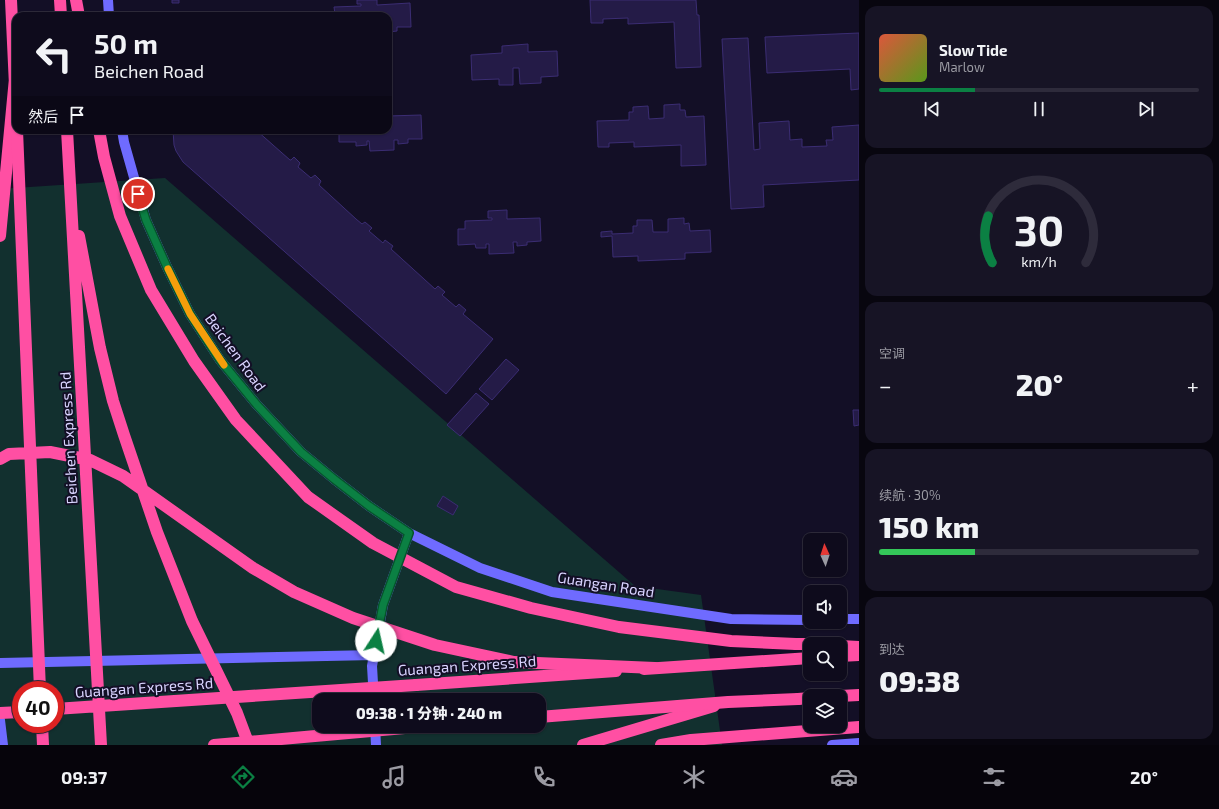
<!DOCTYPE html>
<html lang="zh">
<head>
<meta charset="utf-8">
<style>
	:root { --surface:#0e0b1c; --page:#171425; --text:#f1f3f6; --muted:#9b9ba3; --line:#2e2b3b; --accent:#0b8043 }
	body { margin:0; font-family:"Exo 2","Noto Sans SC",sans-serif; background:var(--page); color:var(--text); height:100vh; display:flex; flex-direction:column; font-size:15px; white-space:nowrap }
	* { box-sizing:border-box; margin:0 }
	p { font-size:13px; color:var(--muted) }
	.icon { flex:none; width:22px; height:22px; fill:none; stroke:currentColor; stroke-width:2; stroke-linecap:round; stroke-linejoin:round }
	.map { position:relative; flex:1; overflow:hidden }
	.details { display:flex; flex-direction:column; gap:6px; padding:6px; background:#08060f; width:360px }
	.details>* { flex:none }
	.hud { position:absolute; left:12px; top:12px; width:380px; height:122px; border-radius:12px; box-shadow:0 1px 3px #0004,0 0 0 1px var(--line); background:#0e0b1c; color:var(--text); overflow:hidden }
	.needle { width:26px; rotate:357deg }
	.tools { position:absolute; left:803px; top:533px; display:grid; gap:8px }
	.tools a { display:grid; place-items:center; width:44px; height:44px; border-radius:8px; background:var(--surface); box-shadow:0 1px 3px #0004,0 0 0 1px var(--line); font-size:20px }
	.speed { position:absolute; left:12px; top:681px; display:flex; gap:8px; font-size:20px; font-weight:700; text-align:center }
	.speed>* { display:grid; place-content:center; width:52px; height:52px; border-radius:50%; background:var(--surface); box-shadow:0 1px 3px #0004,0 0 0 1px var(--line); line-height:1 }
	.speed .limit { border:6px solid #d22; background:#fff; color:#111 }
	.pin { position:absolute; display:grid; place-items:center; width:34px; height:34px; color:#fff; margin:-17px; border:2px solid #fff; border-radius:50%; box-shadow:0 1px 4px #0007 }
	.me { position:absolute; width:44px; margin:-22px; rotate:10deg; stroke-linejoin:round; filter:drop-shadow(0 0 3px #0008) }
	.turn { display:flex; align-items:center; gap:14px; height:84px; padding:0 16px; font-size:18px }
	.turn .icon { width:52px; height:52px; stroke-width:2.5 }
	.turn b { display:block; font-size:28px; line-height:34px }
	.then { display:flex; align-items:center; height:38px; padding:0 16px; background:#0003; gap:8px; font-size:15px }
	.big { font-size:30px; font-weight:800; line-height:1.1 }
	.details .widget { flex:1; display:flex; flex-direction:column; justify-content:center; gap:6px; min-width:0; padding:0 14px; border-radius:12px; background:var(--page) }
	.details .dial { align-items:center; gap:0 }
	.dial svg { height:104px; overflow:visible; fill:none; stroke:var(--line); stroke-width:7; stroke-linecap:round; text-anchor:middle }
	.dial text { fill:var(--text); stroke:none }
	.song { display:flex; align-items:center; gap:12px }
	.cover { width:48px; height:48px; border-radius:6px; background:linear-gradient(135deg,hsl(10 70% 55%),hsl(90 70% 35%)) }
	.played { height:4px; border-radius:2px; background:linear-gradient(90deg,var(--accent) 30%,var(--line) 30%) }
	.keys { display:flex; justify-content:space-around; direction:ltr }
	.heat { display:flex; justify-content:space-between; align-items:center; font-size:22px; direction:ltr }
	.charge { height:6px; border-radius:3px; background:linear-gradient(90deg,#34c759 30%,var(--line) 0) }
	.trip { position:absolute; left:312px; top:693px; width:234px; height:40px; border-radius:12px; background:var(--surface); box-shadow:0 1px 3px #0004,0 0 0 1px var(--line); font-weight:800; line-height:40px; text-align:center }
	.dock { display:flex; height:64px; justify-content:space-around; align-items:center; background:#06040b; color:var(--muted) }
	.dock .icon { width:28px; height:28px }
	.dock .selected { color:var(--accent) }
	.dock b { font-size:18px; color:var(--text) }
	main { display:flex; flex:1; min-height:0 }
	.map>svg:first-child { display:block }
</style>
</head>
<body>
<main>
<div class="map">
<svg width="859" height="745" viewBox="0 0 859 745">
	<rect width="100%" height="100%" fill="#130f26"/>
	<path fill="#12302f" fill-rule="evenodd" d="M165,178L635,586L701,595L722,745H0V189ZM21,690H55V724H21ZM319,700H539V726H319Z"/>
	<path fill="#241b47" stroke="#3b2d73" d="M172,0H179V3H172Z
		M357,0H377V5L410,3L411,27H397V31L388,32V16H328L327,15L335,14L334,7L361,6V4H357Z
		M590,0H696L697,15H699L701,67L676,68L674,22L628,24V18L603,19V23H591Z
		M242,12V16H170Z
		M259,12V16H244V13Z
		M859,33V89L851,90L850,69L767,73L765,37Z
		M748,38L754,150L760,149L759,123L789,121L790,140L802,139V147L827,146L826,140H833L832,127L859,125V180L763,185L764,207L731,209L722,39Z
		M528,44V52L557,51L558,76L541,77V83L520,84L519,68H513V85H499V79L472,80L471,55L502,53V46Z
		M680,104V110H685L686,117L704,116L706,165L681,166V145L634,147V142L609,143V147H598L597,121L629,120V112H633V107L648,106L649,119L664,118V105Z
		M421,115L422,139H408V143L398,144V140H394V150L370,151L369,141H367V145L356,146V142H339V130H388V116Z
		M173,130H256L290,160H291L294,157L300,163L298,167L311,178L315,175L321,181L319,185L356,219L362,224L365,222L372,228L369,231L383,243L385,240L393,246L391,249L435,289L438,286L445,292L442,295L456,307L459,304L466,310L463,314L493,339L446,394L183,162L176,151L174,145Z
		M507,210V219L540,218L541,241L527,242V245L517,246V242H513L514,253L489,254V244H486V248H476L475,244L458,245V229H465V221L492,220V218H488V211Z
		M684,218V224L689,223L690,231L710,230L711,252L685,253V259L638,261V256L613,257L612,236L601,237V232L612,231V234L633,233V226H637V220H652L653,232H668V219Z
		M506,359L519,370L492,400L479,389Z
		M476,393L489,404L460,436L447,425Z
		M853,410H859V425L854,426Z
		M443,496L458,506L453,515L437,506Z"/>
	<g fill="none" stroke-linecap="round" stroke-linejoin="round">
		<path stroke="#6f6bff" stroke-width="10" d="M108,0L109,16
			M122,130L124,142L146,220L167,267L190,314L220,360L257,405L301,452L334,479L369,506L409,533L480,568L552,592L731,619L810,620
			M840,619H859
			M0,663L374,655
			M374,700L372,666L383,605L409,533
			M0,720L3,745
			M375,726L376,745
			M832,745L859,743"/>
		<path stroke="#ff4fa3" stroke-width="12" d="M11,0L15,86
			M60,0L61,16
			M76,0L79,16
			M0,236L15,78
			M796,644H810
			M840,646L859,647
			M840,656L859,655
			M644,669L810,658
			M416,685L616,671
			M840,696L859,695
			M798,699L810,698
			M0,713L21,712
			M42,724L43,745
			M416,727L424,726
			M583,745L714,706
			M661,745L691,740L859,727"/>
		<path stroke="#ff4fa3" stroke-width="12" d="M17,130L40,690
			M67,130L101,745
			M99,130L104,157L120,216L151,290L194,361L236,420L308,497L373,543L456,587L531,608L619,627L731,641L796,644
			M79,236L100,348L113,401L124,435L157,532L192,621L237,713L249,745
			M0,459L9,454L50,452L90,460L123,476L253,568L294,592L353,618L435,645L514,662L655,668
			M55,709L416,685
			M539,717L728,702L798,699
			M214,745L416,727"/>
	</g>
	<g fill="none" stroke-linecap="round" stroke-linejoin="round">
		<g stroke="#07532c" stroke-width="10">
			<path id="route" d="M138,194L146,220L167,267L190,314L220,360L257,405L301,452L334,479L369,506L409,533L383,605L376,641"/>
		</g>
		<use href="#route" stroke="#0b8043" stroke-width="7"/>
		<path stroke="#f59e0b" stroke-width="7" d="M168,269L190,314L224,365"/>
	</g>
	<g text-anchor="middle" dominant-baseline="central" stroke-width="4" stroke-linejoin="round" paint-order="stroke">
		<g font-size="15" fill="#d9d4ff" stroke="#130f26">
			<text transform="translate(236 352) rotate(54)">Beichen Road</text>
			<text transform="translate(68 438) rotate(-93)">Beichen Express Rd</text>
			<text transform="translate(606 584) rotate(9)">Guangan Road</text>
			<text transform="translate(467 665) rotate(-4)">Guangan Express Rd</text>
			<text transform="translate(144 687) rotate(-4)">Guangan Express Rd</text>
		</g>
	</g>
</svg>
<div class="tools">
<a><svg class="needle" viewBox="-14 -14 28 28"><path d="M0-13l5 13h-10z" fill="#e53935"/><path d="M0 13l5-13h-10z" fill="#9b9ba3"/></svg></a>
<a><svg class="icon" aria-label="sound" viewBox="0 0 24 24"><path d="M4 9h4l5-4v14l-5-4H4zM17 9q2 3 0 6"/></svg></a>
<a><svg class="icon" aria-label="search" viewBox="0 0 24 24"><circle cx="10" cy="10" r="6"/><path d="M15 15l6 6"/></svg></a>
<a><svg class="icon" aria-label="layers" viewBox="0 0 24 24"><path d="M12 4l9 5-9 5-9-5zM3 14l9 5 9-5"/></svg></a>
</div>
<div class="speed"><div class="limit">40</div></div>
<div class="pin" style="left:138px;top:194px;background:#d93025"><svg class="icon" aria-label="arrive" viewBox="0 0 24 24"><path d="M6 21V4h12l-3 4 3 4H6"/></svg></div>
<svg class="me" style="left:376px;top:641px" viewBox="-20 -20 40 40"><circle r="19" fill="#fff"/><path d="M0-13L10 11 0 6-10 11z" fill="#0b8043"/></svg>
<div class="trip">09:38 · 1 分钟 · 240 m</div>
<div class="hud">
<div class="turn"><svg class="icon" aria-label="left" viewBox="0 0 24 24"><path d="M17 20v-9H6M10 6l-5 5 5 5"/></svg><div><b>50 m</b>Beichen Road</div></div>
<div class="then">然后<svg class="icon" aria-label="arrive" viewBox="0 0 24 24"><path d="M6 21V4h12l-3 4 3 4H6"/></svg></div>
</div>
</div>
<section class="details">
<div class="widget">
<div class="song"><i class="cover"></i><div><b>Slow Tide</b><p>Marlow</p></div></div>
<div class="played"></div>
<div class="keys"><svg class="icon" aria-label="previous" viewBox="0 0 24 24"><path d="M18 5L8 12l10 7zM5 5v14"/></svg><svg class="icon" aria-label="pause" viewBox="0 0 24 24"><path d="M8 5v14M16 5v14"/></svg><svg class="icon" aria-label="next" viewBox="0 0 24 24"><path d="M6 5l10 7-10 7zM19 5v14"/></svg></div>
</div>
<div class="widget dial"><svg viewBox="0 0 100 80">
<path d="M14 69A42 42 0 1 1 86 69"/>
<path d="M14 69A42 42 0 0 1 11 33" stroke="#0b8043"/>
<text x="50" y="56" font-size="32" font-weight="700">30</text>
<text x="50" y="72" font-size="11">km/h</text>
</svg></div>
<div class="widget"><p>空调</p>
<div class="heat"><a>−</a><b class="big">20°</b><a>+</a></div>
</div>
<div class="widget"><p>续航 · 30%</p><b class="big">150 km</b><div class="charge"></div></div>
<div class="widget"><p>到达</p><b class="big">09:38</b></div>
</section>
</main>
<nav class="dock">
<b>09:37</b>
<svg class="icon selected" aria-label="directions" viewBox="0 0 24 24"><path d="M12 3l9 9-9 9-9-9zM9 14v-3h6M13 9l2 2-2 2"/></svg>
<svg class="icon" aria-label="music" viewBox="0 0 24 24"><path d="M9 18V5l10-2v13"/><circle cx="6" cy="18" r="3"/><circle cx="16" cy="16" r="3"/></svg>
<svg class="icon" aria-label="phone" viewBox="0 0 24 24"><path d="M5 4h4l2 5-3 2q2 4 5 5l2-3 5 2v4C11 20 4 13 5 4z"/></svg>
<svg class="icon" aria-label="climate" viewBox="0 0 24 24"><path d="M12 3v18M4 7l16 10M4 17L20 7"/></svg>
<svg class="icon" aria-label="car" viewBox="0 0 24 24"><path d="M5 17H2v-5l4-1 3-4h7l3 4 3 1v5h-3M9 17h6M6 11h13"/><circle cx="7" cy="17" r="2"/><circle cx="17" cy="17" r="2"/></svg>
<svg class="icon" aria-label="filters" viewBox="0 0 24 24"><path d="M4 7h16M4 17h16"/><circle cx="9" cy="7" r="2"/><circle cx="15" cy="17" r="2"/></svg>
<b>20°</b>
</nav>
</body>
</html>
